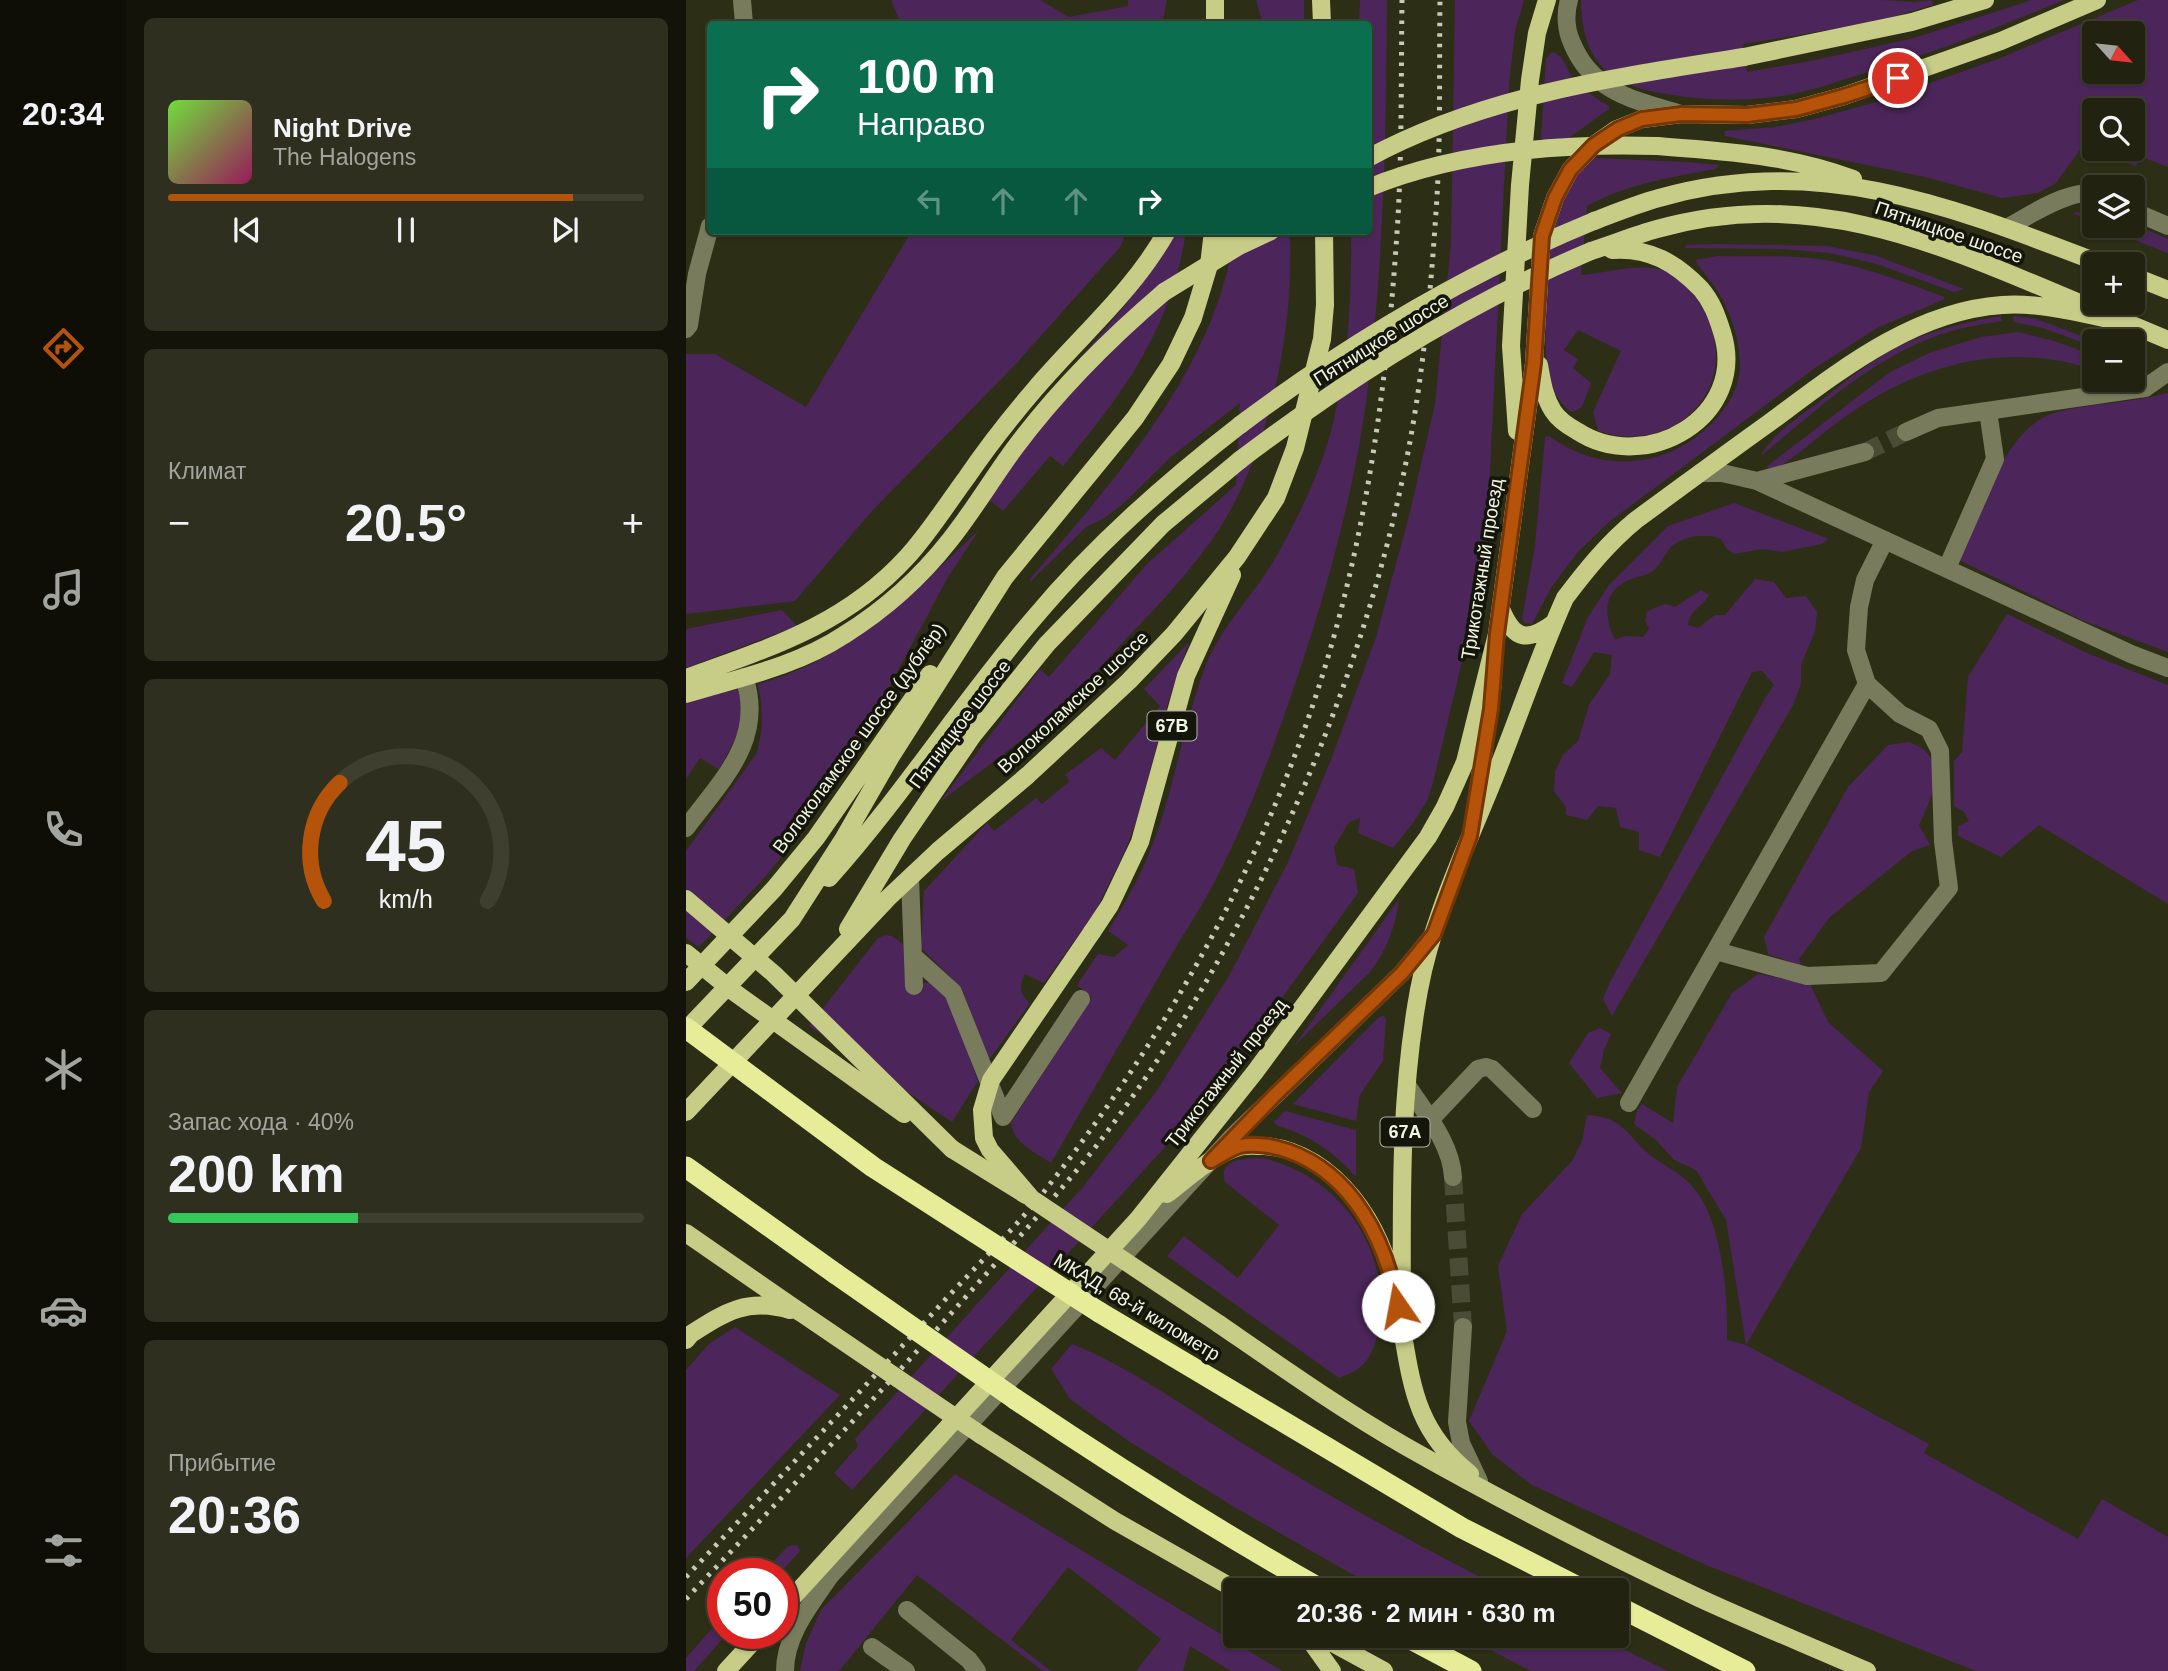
<!DOCTYPE html>
<html lang="ru">
<head>
<meta charset="utf-8">
<style>
	:root { --surface:#222210; --page:#2e2f1e; --text:#f1f3f6; --muted:#a2a49f; --line:#3f3f30; --accent:#b45309 }
	body { margin:0; font-family:Helvetica,sans-serif; background:var(--page); color:var(--text); height:100vh; display:flex; flex-direction:column; font-size:26px; white-space:nowrap }
	* { box-sizing:border-box; margin:0 }
	p { font-size:23px; color:var(--muted) }
	.icon { flex:none; width:38px; height:38px; fill:none; stroke:currentColor; stroke-width:2; stroke-linecap:round; stroke-linejoin:round }
	.map { position:relative; flex:1; overflow:hidden }
	.drawer { display:flex; flex-direction:column; gap:18px; padding:18px; background:#131309; width:560px }
	.drawer>* { flex:none }
	.guide { position:absolute; left:21px; top:21px; width:665px; height:214px; border-radius:7px; box-shadow:0 2px 5px #0004,0 0 0 2px var(--line); background:#0b6e4f; color:#fff; overflow:hidden }
	.needle { width:46px; rotate:117deg }
	.tools { position:absolute; left:1396px; top:21px; display:grid; gap:14px }
	.tools a { display:grid; place-items:center; width:63px; height:63px; border-radius:7px; background:var(--surface); box-shadow:0 2px 5px #0004,0 0 0 2px var(--line); font-size:35px }
	.speed { position:absolute; left:21px; top:1558px; display:flex; gap:14px; font-size:35px; font-weight:700; text-align:center }
	.speed>* { display:grid; place-content:center; width:91px; height:91px; border-radius:50%; background:var(--surface); box-shadow:0 2px 5px #0004,0 0 0 2px var(--line); line-height:1 }
	.speed .limit { border:10px solid #d22; background:#fff; color:#111 }
	.pin { position:absolute; display:grid; place-items:center; width:60px; height:60px; color:#fff; margin:-30px; border:4px solid #fff; border-radius:50%; box-shadow:0 2px 7px #0007 }
	.me { position:absolute; width:77px; margin:-38px; rotate:348deg; stroke-linejoin:round; filter:drop-shadow(0 0 5px #0008) }
	.turn { display:flex; align-items:center; gap:24px; height:147px; padding:0 35px; font-size:32px }
	.turn .icon { width:91px; height:91px; stroke-width:2.5 }
	.turn b { display:block; font-size:49px; line-height:60px }
	.lanes { display:flex; align-items:center; height:66px; padding:0 35px; background:#0003; justify-content:center; gap:35px; direction:ltr }
	.lanes .off { opacity:.35 }
	.big { font-size:52px; font-weight:700; line-height:1.1 }
	.drawer .tile { flex:1; display:flex; flex-direction:column; justify-content:center; gap:10px; min-width:0; padding:0 24px; border-radius:10px; background:var(--page) }
	.drawer .dial { align-items:center; gap:0 }
	.dial svg { height:182px; overflow:visible; fill:none; stroke:var(--line); stroke-width:7; stroke-linecap:round; text-anchor:middle }
	.dial text { fill:var(--text); stroke:none }
	.song { display:flex; align-items:center; gap:21px }
	.cover { width:84px; height:84px; border-radius:10px; background:linear-gradient(135deg,hsl(100 70% 55%),hsl(330 70% 35%)) }
	.played { height:7px; border-radius:4px; background:linear-gradient(90deg,var(--accent) 85%,var(--line) 85%) }
	.keys { display:flex; justify-content:space-around; direction:ltr }
	.heat { display:flex; justify-content:space-between; align-items:center; font-size:38px; direction:ltr }
	.charge { height:10px; border-radius:5px; background:linear-gradient(90deg,#34c759 40%,var(--line) 0) }
	.trip { position:absolute; left:537px; top:1578px; width:406px; height:70px; border-radius:7px; background:var(--surface); box-shadow:0 2px 5px #0004,0 0 0 2px var(--line); font-weight:700; line-height:70px; text-align:center }
	main { display:flex; flex:1; min-height:0 }
	.dock { display:flex; flex-direction:column; width:126px; justify-content:space-around; align-items:center; background:#0e0e06; color:var(--muted) }
	.dock .icon { width:49px; height:49px }
	.dock .active { color:var(--accent) }
	.dock b { font-size:32px; color:var(--text) }
	.map>svg:first-child { display:block }
</style>
</head>
<body>
<main>
<nav class="dock">
<b>20:34</b>
<svg class="icon active" aria-label="directions" viewBox="0 0 24 24"><path d="M12 3l9 9-9 9-9-9zM9 14v-3h6M13 9l2 2-2 2"/></svg>
<svg class="icon" aria-label="music" viewBox="0 0 24 24"><path d="M9 18V5l10-2v13"/><circle cx="6" cy="18" r="3"/><circle cx="16" cy="16" r="3"/></svg>
<svg class="icon" aria-label="phone" viewBox="0 0 24 24"><path d="M5 4h4l2 5-3 2q2 4 5 5l2-3 5 2v4C11 20 4 13 5 4z"/></svg>
<svg class="icon" aria-label="climate" viewBox="0 0 24 24"><path d="M12 3v18M4 7l16 10M4 17L20 7"/></svg>
<svg class="icon" aria-label="car" viewBox="0 0 24 24"><path d="M5 17H2v-5l4-1 3-4h7l3 4 3 1v5h-3M9 17h6M6 11h13"/><circle cx="7" cy="17" r="2"/><circle cx="17" cy="17" r="2"/></svg>
<svg class="icon" aria-label="filters" viewBox="0 0 24 24"><path d="M4 7h16M4 17h16"/><circle cx="9" cy="7" r="2"/><circle cx="15" cy="17" r="2"/></svg>
</nav>
<section class="drawer">
<div class="tile">
<div class="song"><i class="cover"></i><div><b>Night Drive</b><p>The Halogens</p></div></div>
<div class="played"></div>
<div class="keys"><svg class="icon" aria-label="previous" viewBox="0 0 24 24"><path d="M18 5L8 12l10 7zM5 5v14"/></svg><svg class="icon" aria-label="pause" viewBox="0 0 24 24"><path d="M8 5v14M16 5v14"/></svg><svg class="icon" aria-label="next" viewBox="0 0 24 24"><path d="M6 5l10 7-10 7zM19 5v14"/></svg></div>
</div>
<div class="tile"><p>Климат</p>
<div class="heat"><a>−</a><b class="big">20.5°</b><a>+</a></div>
</div>
<div class="tile dial"><svg viewBox="0 0 100 80">
<path d="M14 69A42 42 0 1 1 86 69"/>
<path d="M14 69A42 42 0 0 1 21 17" stroke="#b45309"/>
<text x="50" y="56" font-size="32" font-weight="700">45</text>
<text x="50" y="72" font-size="11">km/h</text>
</svg></div>
<div class="tile"><p>Запас хода · 40%</p><b class="big">200 km</b><div class="charge"></div></div>
<div class="tile"><p>Прибытие</p><b class="big">20:36</b></div>
</section>
<div class="map">
<svg width="1482" height="1671" viewBox="0 0 1482 1671">
	<rect width="100%" height="100%" fill="#2d2e16"/>
	<path fill="#4c265a" fill-rule="evenodd" d="M205,0H354L383,17L442,6V0H481L476,24H215Z
		M570,0H618V24H577Z
		M674,0H701C700,134 698,269 680,402C665,510 633,617 597,719C570,795 539,873 494,940L365,1163C350,1153 327,1143 325,1123L406,997L391,985L412,954L428,957L442,945L422,931C438,905 453,879 464,851C487,795 496,731 517,673C534,625 566,599 590,557C612,518 633,475 645,431C662,366 666,298 665,231H682V24H673Z
		M769,0H838L829,31L823,84L802,511L792,594L747,783L741,801L727,823L707,848L672,833L674,818L663,822L648,847L651,865L668,869L672,893L521,1101L166,1490L148,1473L172,1446L169,1439L397,1187L470,1092L544,974L602,862L645,760L690,637L723,516L749,404L765,243Z
		M895,0H1195L1228,2L1246,0L1247,5L1187,23L1057,44L1061,72L1125,61L1228,38L1346,0H1378C1315,26 1254,51 1189,70C1162,78 1135,88 1107,94C1066,102 1021,101 980,94C921,85 896,60 895,0Z
		M1452,0H1482V167L1459,158L1449,166L1404,150L1393,151L1370,183L1352,193L1316,198L1239,177L1039,136L1038,131L1090,127L1133,118L1190,102L1312,59ZM1409,33H1447V72H1409ZM1447,110V149H1409V110Z
		M866,52C879,54 881,73 890,82C900,92 911,99 923,106V109L873,145H861L855,138L860,59Z
		M908,158L1001,162L1033,165L1029,169C986,177 941,184 901,206L895,275C923,273 951,262 980,271C995,276 1006,291 1014,304C1062,380 994,458 912,431L907,412L935,351L892,330L878,350L892,359L887,368L905,383L896,407L886,412C873,405 864,385 862,371C856,340 861,246 871,216C875,203 883,189 890,177C895,169 899,161 908,158Z
		M1406,209H1409V224L1387,213Z
		M1447,224L1482,239V253L1413,226Z
		M226,231H441L434,247L327,367L186,511L109,601L0,614V354H29L120,407Z
		M490,231H500C486,328 438,392 377,466L364,456L317,511L291,490C316,456 341,420 369,387C413,336 456,291 490,231Z
		M549,231H604C608,328 586,444 534,528C507,569 472,606 438,641C420,661 402,681 383,699C343,737 297,769 254,802L354,669L363,677L461,564L550,485L554,403L486,456L438,503L417,519L400,527L344,582L345,578C430,477 531,368 549,231Z
		M1032,244L1142,246L1191,256L1278,289L1268,292L1191,264L1143,253L1097,249L999,248L1000,245Z
		M1032,256C1069,257 1108,254 1145,261C1184,269 1221,283 1258,297L1259,299L1191,328L1129,368L923,522L891,553L865,588L846,624L839,623L836,619L849,546L859,437L863,436C917,476 986,468 1031,418C1044,403 1054,386 1054,366C1054,341 1046,317 1034,295C1027,282 1016,272 1009,260Z
		M1315,316L1316,321C1295,324 1273,328 1253,335C1185,359 1129,411 1075,456C1085,435 1110,419 1129,405C1150,389 1171,371 1194,357C1230,334 1273,323 1315,316Z
		M1327,316L1350,319L1409,341V347L1357,328L1328,322Z
		M1332,332L1368,341L1409,356V370C1321,341 1237,363 1163,414C1139,430 1118,451 1094,466L1086,469L1080,467L1204,372L1243,353L1272,344L1295,337Z
		M1482,393V652L1398,621L1273,560C1293,515 1319,425 1371,412C1407,403 1445,403 1482,393Z
		M1048,503L1143,539L1136,544L1096,552L1077,549L1048,554L1040,548L1035,539C1019,533 997,535 984,548C978,555 975,564 968,570C962,575 955,576 948,578C916,589 917,614 929,640L938,636L957,637L963,629L959,621L961,611L979,604L989,607L1015,590L1023,595C1016,608 1004,609 1002,625L1012,628L1029,615H1039L1069,579L1088,582L1100,598L1120,596L1131,612L1129,631L1115,665V684L1107,705L926,1016L917,999L924,982L1078,700L1088,685L1076,671L1066,672L974,857L953,850V832L934,827L930,808L912,806L901,820L880,815V807L868,791L869,772L877,755L892,741L903,705L924,674L926,655L908,652L886,687L876,683L902,617L923,585L982,526Z
		M293,530L262,577L159,769L138,802L80,876L13,947L0,938V851L71,753L76,727L75,700L72,684C163,660 227,593 293,530Z
		M96,610L111,626L0,668V629Z
		M1321,614L1401,653L1482,685V904L1353,825L1315,857L1272,836V826L1283,821L1278,812L1268,806V761L1276,752L1282,677Z
		M503,642L481,706L451,820L437,855L409,912L358,983L339,974C333,986 333,994 344,1003L303,1060L276,989L235,948L238,891L301,823L308,831L350,798L356,804L384,781L379,775L415,748L429,760L474,706L458,689Z
		M53,689C59,728 51,736 33,769L14,758L0,779V702Z
		M1223,742C1229,745 1238,748 1242,754C1258,776 1243,803 1233,825L1244,845L1226,851L1144,917L1113,959L1116,966L1082,954L1078,937L1162,787L1202,745Z
		M713,899C710,927 700,951 684,972L608,1046Z
		M199,935L206,936L217,944L220,990H237L236,983L245,982L261,996L292,1081L266,1122L123,1026L192,938Z
		M1072,974L1124,984L1142,1022L1197,1071L1183,1092L1175,1148L1060,1345L1243,1444L1238,1453L1392,1539L1416,1499L1482,1537V1671H1290L1020,1565L846,1485L807,1455L783,1421L821,1331L812,1266L836,1214L886,1161L896,1141L901,1115C933,1117 938,1129 958,1150C972,1163 993,1171 1005,1185C1037,1219 1042,1296 1041,1340L1060,1345L1040,1220L1010,1170L988,1160L970,1140L948,1124L951,1110L956,1104L987,1123L991,1087L1046,993Z
		M698,1016L700,1019L697,1061L677,1090L673,1098L670,1121L607,1104L693,1017Z
		M914,1028L925,1034L918,1050L914,1068L936,1093L911,1098L883,1063L902,1033Z
		M599,1111L670,1130V1175H668C646,1150 622,1135 590,1125L588,1122Z
		M576,1158C648,1174 701,1241 694,1316C693,1333 688,1358 672,1369C667,1373 659,1375 653,1378L481,1256L498,1236L552,1278L593,1225L539,1182C531,1158 560,1159 576,1158Z
		M49,1327L154,1395L0,1558V1370L23,1344Z
		M386,1344C455,1372 515,1419 579,1457C658,1505 739,1549 821,1591H696L548,1507L441,1440L384,1399L365,1369Z
		M269,1474L596,1671H545L504,1646L497,1671H450L475,1639L382,1567L325,1640L365,1671H357L231,1575L153,1671H114L120,1643L135,1610Z
		M106,1545L112,1546L114,1551L94,1573H77L101,1547Z
		M37,1616V1633H42L8,1671H0V1658Z
		M778,1636H911L982,1671H845Z"/>
	<g fill="none" stroke-linecap="round" stroke-linejoin="round">
		<path stroke="#4b4c35" stroke-width="18" stroke-dasharray="18 9" stroke-linecap="butt" d="M1179,452L1220,432
			M767,1177L777,1327"/>
		<path stroke="#797c5c" stroke-width="18" d="M56,0L58,24
			M883,0C879,14 880,30 886,43C906,92 948,100 995,114
			M1447,211L1482,226
			M1321,228C1340,217 1388,186 1409,195
			M0,329L3,325L11,274L24,226
			M1220,432L1252,418L1459,388L1482,372
			M1014,473H1036L1071,481L1179,452
			M1071,481L1445,654L1482,668
			M1261,568L1309,459L1302,411
			M0,828C34,782 80,740 58,677
			M224,878L228,986
			M1030,951L1121,976L1195,973L1263,888L1257,841L1254,751L1243,729L1214,714L1181,684L1170,650L1173,607L1179,580L1199,540
			M227,956L267,992L317,1117L395,999
			M721,1085C739,1113 765,1143 767,1177
			M943,1103L1181,684
			M744,1120L792,1069L800,1067L806,1069L847,1109
			M777,1327L771,1422L775,1443L793,1481
			M221,1610L283,1660L291,1671
			M186,1647L220,1671
			M99,1671C99,1635 125,1604 144,1576L545,1138L716,973L747,935"/>
		<path stroke="#c7cc87" stroke-width="18" d="M635,0L636,24
			M529,24V0
			M1058,57L1226,22L1299,0
			M971,146C1038,151 1104,155 1167,179
			M908,221C929,213 951,204 973,198C1134,152 1269,208 1416,264
			M905,251C927,244 949,235 971,229C1131,184 1259,247 1403,307
			M1447,276L1482,290
			M1432,319L1482,340
			M853,365C856,381 858,397 867,411C872,419 882,426 891,431C960,476 1063,416 1036,332C1031,316 1026,302 1015,289C990,263 963,247 926,250
			M831,431L825,346L834,185L844,80L851,33L861,0
			M815,609C828,641 842,642 868,623
			M0,678C83,648 159,625 221,557C243,533 261,504 281,477C302,446 325,417 349,389C394,336 447,292 481,231
			M0,694C53,678 111,666 158,635C198,610 235,577 264,540C287,511 306,479 328,449C371,391 423,339 478,292
			M791,800L807,683
			M143,878C218,794 276,702 348,618C409,545 479,483 554,425
			M162,929L216,839L287,735L361,644L477,524L554,460
			M406,932L424,905L454,842L500,676L546,575
			M0,982L88,889L130,838L244,674
			M0,1030L106,919L158,838L204,758L319,577L449,418L485,364L507,318L523,265L527,231
			M0,1112L202,898L252,851L342,775L443,681L488,634L551,557L590,498L609,448L636,339L639,305L638,231
			M266,1149L340,1195
			M481,1194C503,1177 525,1156 553,1147C560,1145 571,1146 579,1146C650,1152 698,1228 709,1292
			M0,1233L114,1312
			M715,1323C726,1387 730,1431 784,1474
			M533,1324C594,1366 655,1409 719,1446C814,1500 912,1550 1011,1597C1067,1623 1124,1646 1181,1671
			M716,1333C716,1219 712,1103 733,990C747,914 783,842 811,771C834,713 854,654 879,598C901,569 922,543 950,520C994,488 1038,455 1083,423C1152,372 1227,311 1316,305C1358,302 1401,315 1442,323
			M0,1340L5,1334C41,1311 61,1298 104,1310
			M295,1435L429,1521L552,1591
			M96,1609L452,1219L569,1072L742,837L759,807L779,762L811,634L848,363L856,236L869,198L884,170L908,145L931,129L956,119L995,114L1061,115L1110,109L1158,96L1315,41L1411,0
			M617,1636L626,1643L646,1671
			M634,1636L698,1671
			M40,1671L75,1633"/>
		<path stroke="#e6ec98" stroke-width="21" d="M0,1167L150,1274
			M413,1312L776,1528L900,1591
			M329,1399C430,1467 532,1531 638,1591
			M931,1606L1059,1671
			M719,1636L785,1671"/>
		<path stroke="#c8cab8" stroke-width="5" stroke-dasharray="3.5 7" stroke-linecap="butt" d="M0,1577C83,1489 165,1401 247,1313C283,1273 323,1235 357,1193C493,1020 600,824 655,610C688,482 704,348 712,217C716,145 715,72 716,0
			M0,1599C91,1503 181,1407 269,1309C316,1256 364,1204 408,1149C553,961 665,717 715,486C735,396 744,303 750,212C755,142 753,70 754,0"/>
		<path stroke="#c7cc87" stroke-width="18" d="M682,158C798,95 930,77 1058,57
			M682,188C772,151 875,143 971,146
			M532,248L555,231
			M478,292L553,246L585,231
			M554,425C663,343 781,273 908,221
			M554,460C662,378 779,304 905,251
			M0,899L88,974L266,1149
			M406,932L305,1080L296,1110L298,1138L304,1150L346,1199L533,1324
			M0,953L48,992L218,1114
			M114,1312L295,1435"/>
		<path stroke="#e6ec98" stroke-width="21" d="M0,1028L187,1167L413,1312
			M150,1274L329,1399"/>
	</g>
	<g fill="none" stroke-linecap="round" stroke-linejoin="round">
		<g stroke="#753606" stroke-width="18">
			<path id="route" d="M712,1306C700,1241 667,1174 602,1151C588,1146 568,1143 554,1146C544,1149 534,1156 525,1161L590,1094L716,973L748,934L784,836L805,709L811,634L848,363L856,236L869,198L884,170L908,145L932,129L956,119L995,114L1061,115L1110,109L1158,96L1212,78"/>
		</g>
		<use href="#route" stroke="#b45309" stroke-width="12"/>
	</g>
	<g text-anchor="middle" dominant-baseline="central" stroke-width="7" stroke-linejoin="round" paint-order="stroke">
		<g fill="#15160b" stroke="#b0b1a3" stroke-width="2">
			<rect x="461.5" y="711.5" width="49" height="29" rx="5"/>
			<rect x="694.5" y="1117.5" width="49" height="29" rx="5"/>
		</g>
		<g font-size="18" font-weight="bold" fill="#f2f4e4">
			<text x="486" y="726">67B</text>
			<text x="719" y="1132">67A</text>
		</g>
		<g font-size="19" fill="#f2f4e4" stroke="#15160b">
			<text transform="translate(1263 232) rotate(19)">Пятницкое шоссе</text>
			<text transform="translate(695 340) rotate(-32)">Пятницкое шоссе</text>
			<text transform="translate(796 569) rotate(-81)">Трикотажный проезд</text>
			<text transform="translate(387 702) rotate(-43)">Волоколамское шоссе</text>
			<text transform="translate(274 724) rotate(-53)">Пятницкое шоссе</text>
			<text transform="translate(173 738) rotate(-54)">Волоколамское шоссе (дублёр)</text>
			<text transform="translate(540 1073) rotate(-52)">Трикотажный проезд</text>
			<text transform="translate(451 1307) rotate(31)">МКАД, 68-й километр</text>
		</g>
	</g>
</svg>
<div class="tools">
<a><svg class="needle" viewBox="-14 -14 28 28"><path d="M0-13l5 13h-10z" fill="#e53935"/><path d="M0 13l5-13h-10z" fill="#a2a49f"/></svg></a>
<a><svg class="icon" aria-label="search" viewBox="0 0 24 24"><circle cx="10" cy="10" r="6"/><path d="M15 15l6 6"/></svg></a>
<a><svg class="icon" aria-label="layers" viewBox="0 0 24 24"><path d="M12 4l9 5-9 5-9-5zM3 14l9 5 9-5"/></svg></a>
<a>+</a>
<a>−</a>
</div>
<div class="speed"><div class="limit">50</div></div>
<div class="pin" style="left:1212px;top:78px;background:#d93025"><svg class="icon" aria-label="arrive" viewBox="0 0 24 24"><path d="M6 21V4h12l-3 4 3 4H6"/></svg></div>
<svg class="me" style="left:712px;top:1306px" viewBox="-20 -20 40 40"><circle r="19" fill="#fff"/><path d="M0-13L10 11 0 6-10 11z" fill="#b45309"/></svg>
<div class="trip">20:36 · 2 мин · 630 m</div>
<div class="guide">
<div class="turn"><svg class="icon" aria-label="right" viewBox="0 0 24 24"><path d="M7 20v-9h11M14 6l5 5-5 5"/></svg><div><b>100 m</b>Направо</div></div>
<div class="lanes"><svg class="icon off" aria-label="left" viewBox="0 0 24 24"><path d="M17 20v-9H6M10 6l-5 5 5 5"/></svg><svg class="icon off" aria-label="ahead" viewBox="0 0 24 24"><path d="M12 20V5M6 11l6-6 6 6"/></svg><svg class="icon off" aria-label="ahead" viewBox="0 0 24 24"><path d="M12 20V5M6 11l6-6 6 6"/></svg><svg class="icon" aria-label="right" viewBox="0 0 24 24"><path d="M7 20v-9h11M14 6l5 5-5 5"/></svg></div>
</div>
</div>
</main>
</body>
</html>
